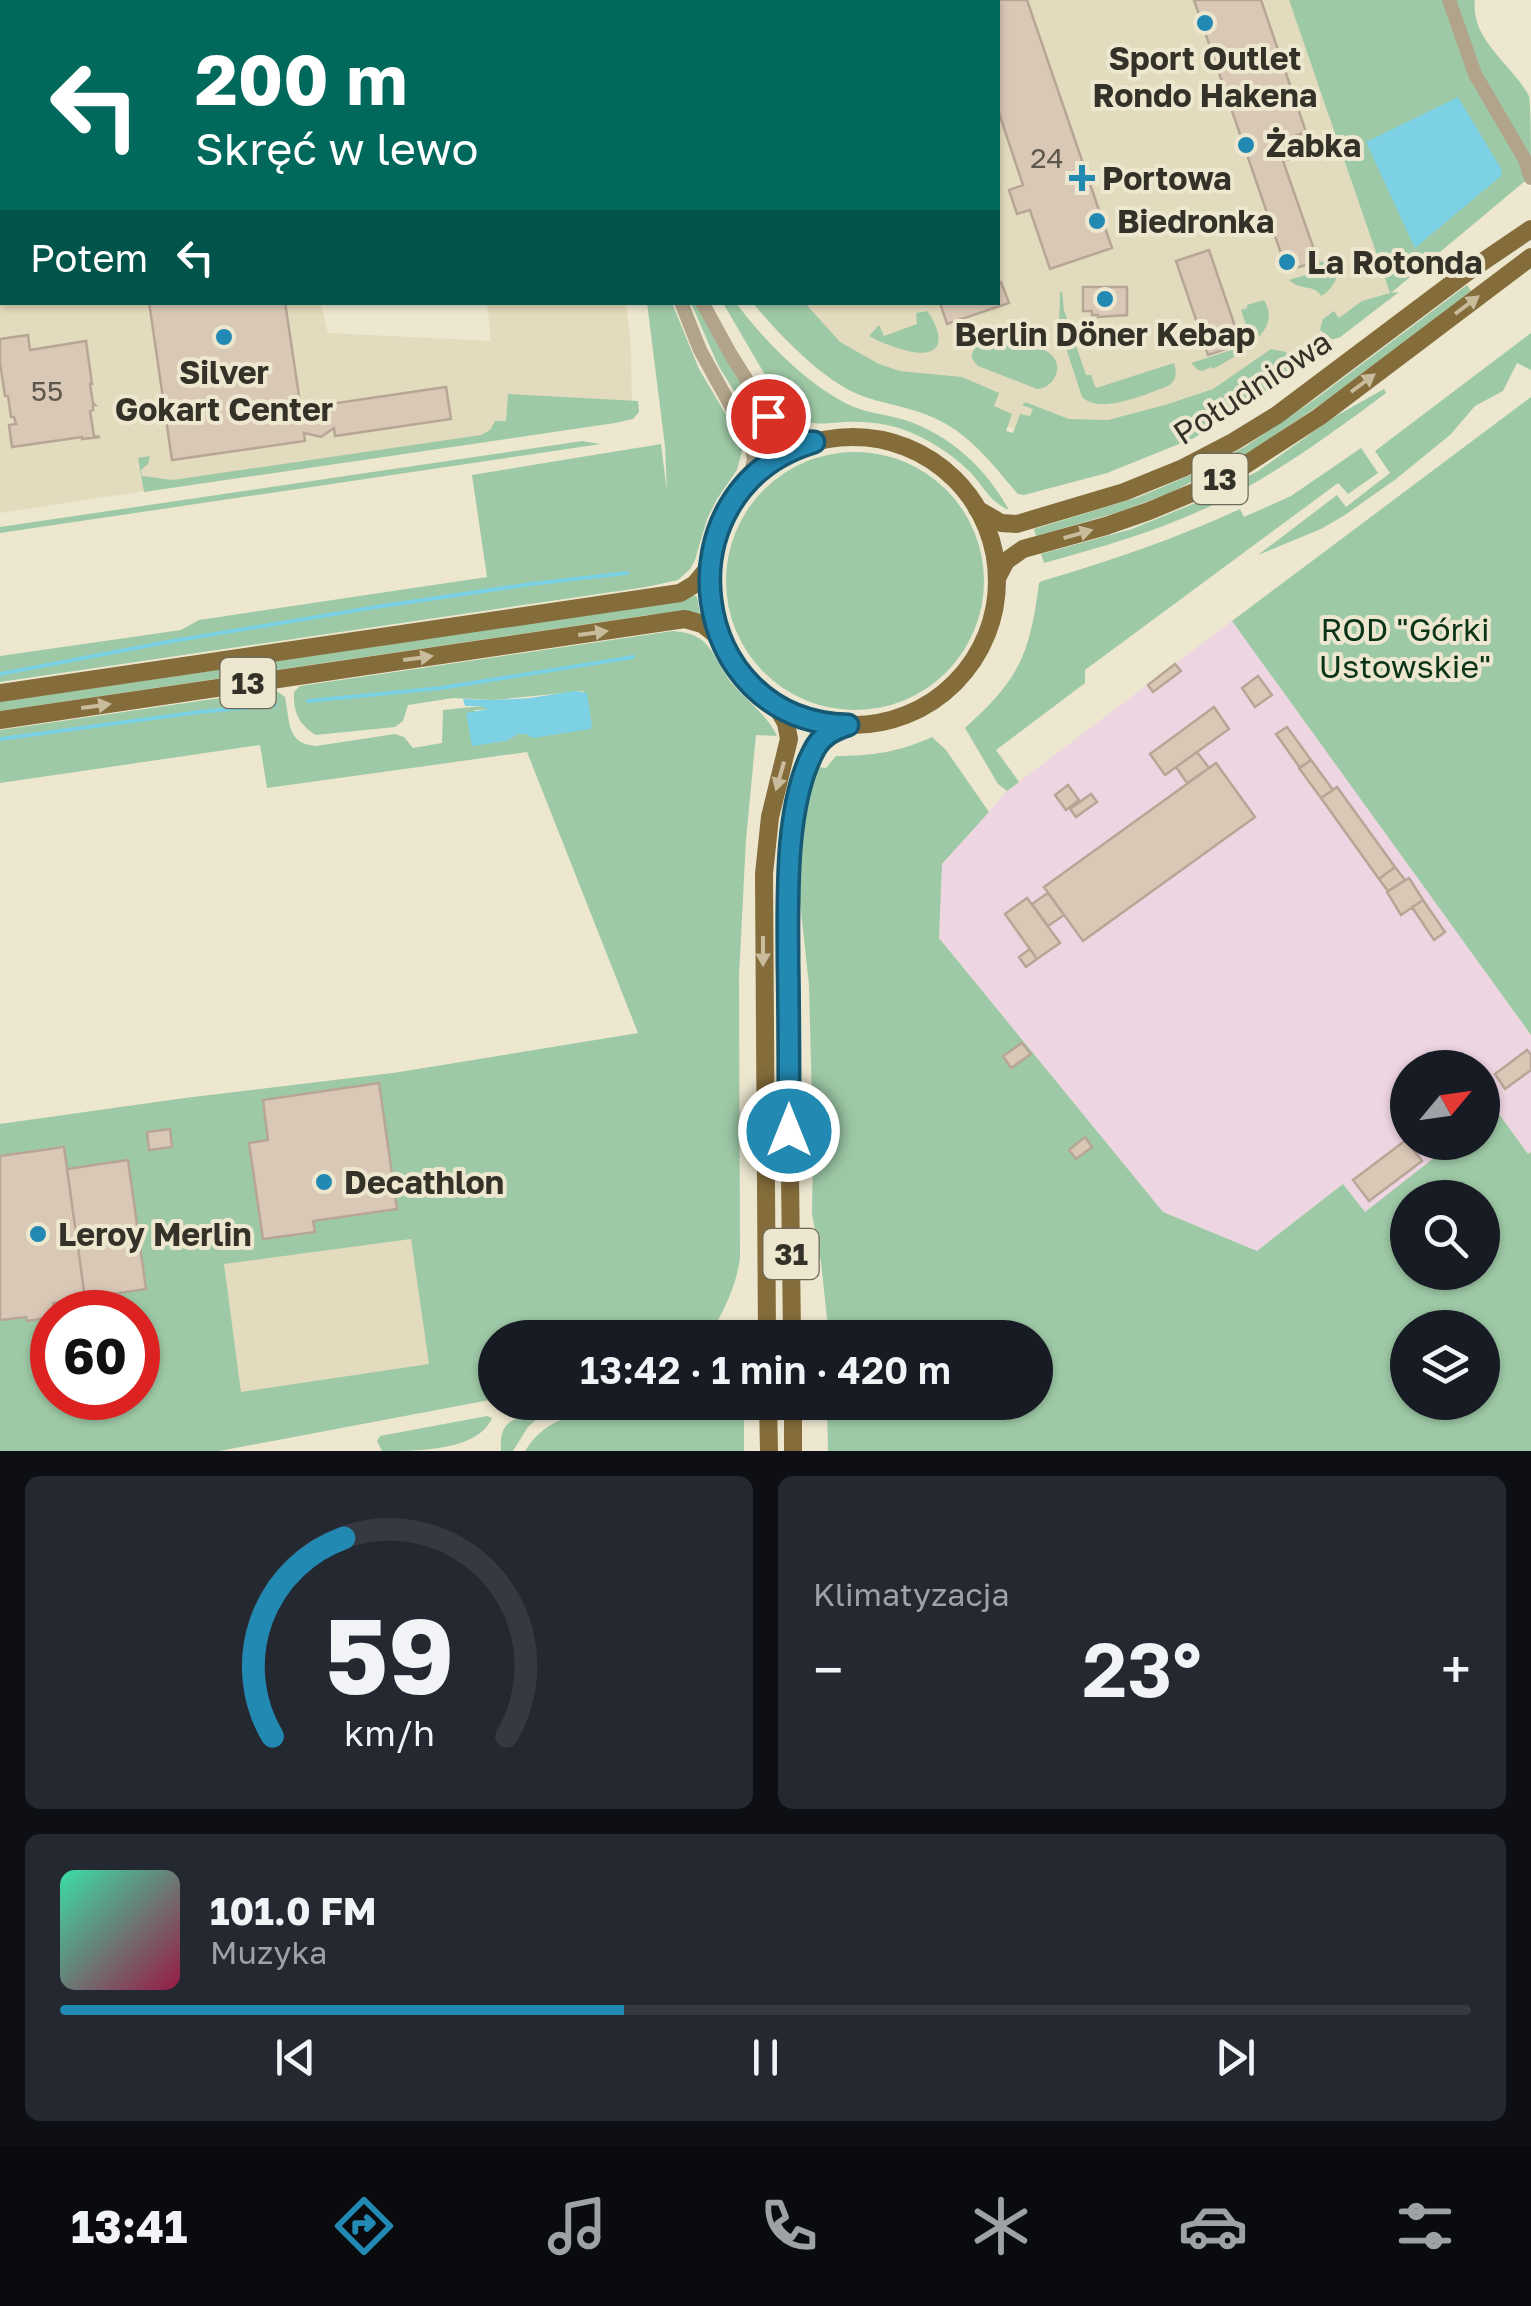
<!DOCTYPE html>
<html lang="pl">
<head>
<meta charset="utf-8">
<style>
	:root { --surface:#171b24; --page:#242831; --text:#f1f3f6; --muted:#9ea1a6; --line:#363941; --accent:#2289b2 }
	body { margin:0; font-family:"Golos Text",sans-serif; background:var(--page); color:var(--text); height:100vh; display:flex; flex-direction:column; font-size:38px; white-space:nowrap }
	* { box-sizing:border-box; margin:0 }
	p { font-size:32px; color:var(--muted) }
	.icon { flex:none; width:55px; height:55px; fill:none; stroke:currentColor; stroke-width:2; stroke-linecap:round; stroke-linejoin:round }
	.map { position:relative; height:1451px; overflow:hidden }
	.details { display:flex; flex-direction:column; gap:25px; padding:25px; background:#0d0f14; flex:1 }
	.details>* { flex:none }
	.top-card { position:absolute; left:0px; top:0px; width:1000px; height:305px; box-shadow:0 2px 8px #0004; background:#00695c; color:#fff; overflow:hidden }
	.needle { width:65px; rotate:61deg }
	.tools { position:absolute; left:1390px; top:1050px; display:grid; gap:20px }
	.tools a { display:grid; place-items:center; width:110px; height:110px; border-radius:50%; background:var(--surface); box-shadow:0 2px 8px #0004; font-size:50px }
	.speed { position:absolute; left:30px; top:1290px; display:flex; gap:20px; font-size:50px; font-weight:700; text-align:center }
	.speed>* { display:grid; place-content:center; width:130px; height:130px; border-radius:50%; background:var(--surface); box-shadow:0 2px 8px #0004; line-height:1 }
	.speed .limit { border:15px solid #d22; background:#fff; color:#111 }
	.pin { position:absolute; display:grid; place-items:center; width:85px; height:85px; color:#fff; margin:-42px; border:5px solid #fff; border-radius:50%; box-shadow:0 2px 10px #0007 }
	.me { position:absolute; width:110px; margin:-55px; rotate:0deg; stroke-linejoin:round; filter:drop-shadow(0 0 8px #0008) }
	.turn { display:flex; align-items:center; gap:35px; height:210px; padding:0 30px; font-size:45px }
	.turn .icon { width:130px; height:130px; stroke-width:2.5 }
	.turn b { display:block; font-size:70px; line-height:85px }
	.then { display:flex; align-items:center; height:95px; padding:0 30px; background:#0003; gap:20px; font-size:38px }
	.big { font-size:75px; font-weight:600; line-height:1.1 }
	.details .card { flex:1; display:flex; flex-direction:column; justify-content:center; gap:15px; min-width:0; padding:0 35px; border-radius:15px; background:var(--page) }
	.details .dial { align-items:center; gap:0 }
	.dial svg { height:260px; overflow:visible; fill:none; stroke:var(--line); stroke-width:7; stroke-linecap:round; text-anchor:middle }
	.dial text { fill:var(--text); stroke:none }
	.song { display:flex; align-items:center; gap:30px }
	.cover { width:120px; height:120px; border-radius:15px; background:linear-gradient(135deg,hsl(160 70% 55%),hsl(340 70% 35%)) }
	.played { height:10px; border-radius:5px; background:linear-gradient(90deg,var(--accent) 40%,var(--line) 40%) }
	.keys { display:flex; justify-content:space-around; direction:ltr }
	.heat { display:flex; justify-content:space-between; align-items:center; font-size:55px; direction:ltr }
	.details .tiles { flex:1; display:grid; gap:25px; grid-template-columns:1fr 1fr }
	.card:last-child { grid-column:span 2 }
	.trip { position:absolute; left:478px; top:1320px; width:575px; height:100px; border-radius:50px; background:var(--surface); box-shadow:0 2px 8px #0004; font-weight:600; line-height:100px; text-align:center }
	.dock { display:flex; height:160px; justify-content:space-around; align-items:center; background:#090b0e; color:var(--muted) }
	.dock .icon { width:70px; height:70px }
	.dock .selected { color:var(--accent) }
	.dock b { font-size:45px; color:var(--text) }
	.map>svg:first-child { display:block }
</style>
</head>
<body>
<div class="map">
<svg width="1531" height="1451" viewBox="0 0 1531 1451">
	<rect width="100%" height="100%" fill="#ede7d0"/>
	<path fill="#e3dbbd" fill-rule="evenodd" d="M0,0H594V2H2V71L0,72Z
		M686,0H1289L1390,293L1306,363L1169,431L1071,436L1012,428L905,389L839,346L794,303L998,302V2H686Z
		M0,235H2V302L321,303L328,333L491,341L487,303H626L631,348L632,417L0,513Z
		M393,1073L433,1371L0,1438V1124L185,1098ZM52,1312H138V1398H52Z"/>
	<path fill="#edd5e1" d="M1232,621L1531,1035V1152L1528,1154L1496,1110L1483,1121L1482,1068H1408V1142L1454,1143L1364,1213L1343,1184L1257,1251L1163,1212L939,938L942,864L1007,791Z"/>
	<path fill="#9ec9a6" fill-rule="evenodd" d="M1289,0H1475C1470,40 1512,64 1529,96C1531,108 1531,159 1531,176L1391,293L1399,292L1339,338L1332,339L1320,330L1323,319L1334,311L1339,318L1362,301L1390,293Z
		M1331,258L1337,259C1342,273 1334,289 1321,296C1315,284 1300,291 1289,280L1321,270L1318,263Z
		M1467,285L1471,291L1324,402L1251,451L1170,493L1119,512L1036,536L1034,529L1139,497L1202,470L1246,446L1314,400Z
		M1062,291L1064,310L1086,375H1091L1096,388L1174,363C1177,373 1177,380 1168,386C1146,394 1101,415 1082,397L1059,327L1060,293Z
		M1264,300C1284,331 1237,356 1213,369L1211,367L1202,371L1198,370L1191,363L1244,346L1251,340L1241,310L1247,308V305Z
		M647,303H672L699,369L741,440L742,451L737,470L717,499L707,519L695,560L690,569L678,580L646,587L0,682V656L181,630L199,620L487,577L472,475L661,444L667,492L665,446Z
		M691,303H696L716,342L777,443L769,448L718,365Z
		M723,303H736C765,341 802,380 845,403C864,413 885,414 905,420C950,435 986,468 1009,510C990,502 984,487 971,473C951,453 926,437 899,428C882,423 863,421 845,422C816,424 803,428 782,404Z
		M753,303H805L840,342L879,364L900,371L962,377L999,393L994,406L1012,414L1006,431L1013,433L1020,414L1030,416L1033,409L1022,405L1025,402L1069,419L1108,420L1165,405L1213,389L1271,349L1286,352L1297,369L1237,412L1194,438L1107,473L1024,495L1018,494C995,468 977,442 946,424C921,409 893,406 865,397C827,385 778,334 753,303Z
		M927,311C932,317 936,325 938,333C945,371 883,344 869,336L879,325L884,336L917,324L916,313Z
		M1531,333V370L1517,363L1503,391L1475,406L1450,435L1396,479L1345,515L1321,529L1258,555L1337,495L1346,507L1390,473L1375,451Z
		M987,339L999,341L998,348L1003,350L1005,342L1008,343V347L1012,348L1014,344C1023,346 1040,346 1048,352C1066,364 1055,388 1037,389L978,366L972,359C971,349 979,344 987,339Z
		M1384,389L1386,393C1335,431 1282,470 1225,499C1168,528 1106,546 1044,563L1041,554L1132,529L1205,499L1258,471L1336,416Z
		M508,394L638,401L639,412L633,419L615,423L144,492L138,458L150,456L148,464L141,470L142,476L173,480L481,435L490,430L495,421H506Z
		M1531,397V1035L1232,621Z
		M582,441L601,444L0,533V527Z
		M1361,448L1378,473L1348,494L1338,483L1085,670V683L996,750L1019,782L1007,791L998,784L965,728C1019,680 1030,654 1039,583L1042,581C1110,561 1175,539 1240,509L1244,517L1291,496Z
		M726 581a129 129 0 1 1 258 0a129 129 0 1 1-258 0Z
		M694,595L697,597L700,614L698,616L682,612L648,615L0,711V702L676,602Z
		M673,631C684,632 695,634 703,641C715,652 721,669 730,681C746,701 766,713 777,736L756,735L746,839L739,976L740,1258C736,1287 724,1310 710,1335L693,1338H495V1399L219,1451H0V1124L185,1098L393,1073L638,1033L527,752L267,788L260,745L0,783V730L275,690L285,697C290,720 286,744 316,746L395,734L404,737L413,748L442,743L443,710L482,706L490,709L475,710L472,745L506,741L518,734H526L584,691L494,700L453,698L408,705L403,721L395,727L316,735C299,725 293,712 294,692L300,686ZM411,1239L429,1364L241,1392L224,1264ZM52,1312H138V1398H52Z
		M932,737L946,750L989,812L942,864L939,938L1163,1212L1257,1251L1343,1184L1365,1212L1453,1143L1482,1142L1483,1120L1496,1110L1528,1154L1531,1152V1451H828L827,1403L1035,1402V1338L829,1337L821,1262L812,1214L813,1143L809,985L797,874L803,820L818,767L826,768L836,756C871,756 900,752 932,737ZM1408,1198H1482V1272H1408ZM1408,1328H1482V1402H1408Z
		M619,1402L744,1403V1451H525C551,1411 579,1418 619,1402Z
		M538,1414L539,1417L528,1427L513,1451H501C499,1421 512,1418 538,1414Z
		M487,1416L492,1418C478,1451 418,1451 382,1451L377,1441L380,1436Z"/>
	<path fill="#7cd1e4" d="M1458,97L1502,170L1501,176L1415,248L1366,142Z
		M575,691L587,693L592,726L590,729L533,738L526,734H518L506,741L472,746L466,713L488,709L481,706H465L463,699L494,700L530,698Z"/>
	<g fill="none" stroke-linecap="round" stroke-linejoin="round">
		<path stroke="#7cd1e4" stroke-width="4" d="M0,674L167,642L376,607L531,584L627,573
			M308,701L441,688L633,657
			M0,739L199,712L275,705"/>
	</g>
	<path fill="#dac8b7" stroke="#b7a696" stroke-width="2.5" d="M772,0H921V2H773Z
		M970,0H1027L1112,248L1050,269L1030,210L1017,214L1009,190L1023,185L998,110V2H963Z
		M1194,0H1261L1306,132L1286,139L1292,158L1283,161L1318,261L1287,271Z
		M1306,132L1313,151L1292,158L1286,139Z
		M1209,250L1241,344L1208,355L1176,261Z
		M1001,282L1009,303L947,324L940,303L998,302V283Z
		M1083,287H1127V315L1098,317V315H1092V311H1083Z
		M149,302H285L302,416L314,406L323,407L331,411L330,404L446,387L451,419L335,436L334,428L321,437L304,433L305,441L172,460Z
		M28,335L30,350L86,341L92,384H90L93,403L95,405H93V410L90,411L94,436L100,437L82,439V437L12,447L9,425L16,424L14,417H11L8,396H5L0,363V339Z
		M1175,664L1181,671L1153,692L1148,685Z
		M1258,676L1272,695L1255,707L1242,688Z
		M1214,707L1229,729L1165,775L1150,754Z
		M1287,727L1311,760L1300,768L1276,734Z
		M1197,752L1209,768L1187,783L1176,767Z
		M1311,760L1333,790L1321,798L1299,768Z
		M1216,763L1255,817L1083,941L1044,887Z
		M1068,785L1079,800L1066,810L1055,795Z
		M1337,787L1395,867L1379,879L1321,798Z
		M1091,794L1097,802L1076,817L1070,809Z
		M1395,867L1405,880L1388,891L1379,879Z
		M1409,878L1423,900L1401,915L1387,892Z
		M1048,893L1064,915L1048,926L1032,904Z
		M1027,898L1060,943L1037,959L1005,914Z
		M1423,900L1445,932L1434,940L1412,907Z
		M1030,949L1037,959L1026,967L1019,957Z
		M1022,1043L1031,1054L1011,1068L1003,1056Z
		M1527,1050L1531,1055V1070L1505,1089L1495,1074Z
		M379,1083L397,1209L313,1221L315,1232L263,1239L249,1143L268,1140L263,1100Z
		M170,1129L172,1147L149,1150L147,1132Z
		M1085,1137L1092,1147L1076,1159L1069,1150Z
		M1406,1140L1422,1161L1369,1201L1353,1180Z
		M64,1147L85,1298L53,1303L54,1312H52V1317L27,1321L26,1317L0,1320V1156Z
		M128,1160L146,1289L85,1298L67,1169Z"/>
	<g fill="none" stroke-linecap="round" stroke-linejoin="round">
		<path stroke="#b1a48b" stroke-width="14" d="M644,0V2
			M1449,0L1475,74L1525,160L1531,178
			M681,302L700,350L750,441L754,459L749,481
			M702,302L731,355L778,429L794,440L814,443"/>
		<path stroke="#846c3b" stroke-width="18" d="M709 581a144 144 0 1 1 288 0a144 144 0 1 1-288 0Z
			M977,509L1001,523L1017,524L1124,492L1183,468L1233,442L1277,415L1466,273L1531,229
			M997,578L1006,561L1023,549L1106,526L1149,511L1199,490L1242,467L1319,417L1531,257
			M0,693L680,593L695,584L709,567
			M0,720L685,619L702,624L720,638
			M767,1338L764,874L770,817L789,739L786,723L774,702
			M792,1338C791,1227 789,1117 788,1007C788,928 779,831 811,757C817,741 827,732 843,727
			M768,1402L769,1451
			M793,1402V1451"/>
	</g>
	<defs><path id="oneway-solid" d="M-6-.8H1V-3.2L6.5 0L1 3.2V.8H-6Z" transform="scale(2.5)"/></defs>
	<g fill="#c8bc9c">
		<use href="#oneway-solid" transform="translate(1467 305) rotate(-37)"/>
		<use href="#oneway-solid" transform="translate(1363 383) rotate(-37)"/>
		<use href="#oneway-solid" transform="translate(1078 534) rotate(-16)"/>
		<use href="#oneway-solid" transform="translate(593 633) rotate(-8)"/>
		<use href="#oneway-solid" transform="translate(418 658) rotate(-8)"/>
		<use href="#oneway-solid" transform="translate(96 706) rotate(-8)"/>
		<use href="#oneway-solid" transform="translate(780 776) rotate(106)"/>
		<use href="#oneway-solid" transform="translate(763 951) rotate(90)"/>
	</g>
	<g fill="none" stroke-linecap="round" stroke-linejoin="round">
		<g stroke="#165974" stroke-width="25">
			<path id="route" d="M768,416C781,434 792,442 814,442C656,489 686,722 848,725C832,730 820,737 813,752C784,808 788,901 788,963C789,1019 789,1075 789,1131"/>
		</g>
		<use href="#route" stroke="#2289b2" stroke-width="18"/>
	</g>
	<g fill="#2289b2" stroke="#ede7d0" stroke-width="4">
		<circle cx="1205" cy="23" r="10"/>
		<circle cx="1246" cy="145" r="10"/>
		<path d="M1077 163h10v10h10v10h-10v10h-10v-10h-10v-10h10z"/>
		<circle cx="1097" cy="221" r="10"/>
		<circle cx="1287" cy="262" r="10"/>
		<circle cx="1105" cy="299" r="10"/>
		<circle cx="224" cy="337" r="10"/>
		<circle cx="324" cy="1182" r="10"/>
		<circle cx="38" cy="1234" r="10"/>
	</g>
	<g text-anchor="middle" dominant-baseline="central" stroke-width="8" stroke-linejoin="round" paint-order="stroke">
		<g font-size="28" fill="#5e574c">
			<text x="1047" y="157">24</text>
			<text x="47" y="390">55</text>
		</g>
		<g fill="#ede7d0" stroke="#6c685a" stroke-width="2.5">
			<rect x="1192.5" y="454" width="55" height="50" rx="8"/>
			<rect x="220.5" y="658" width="55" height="50" rx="8"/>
			<rect x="763.5" y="1229" width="55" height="50" rx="8"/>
		</g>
		<g font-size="30" font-weight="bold" fill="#343128">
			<text x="1220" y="479">13</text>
			<text x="248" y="683">13</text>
			<text x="791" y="1254">31</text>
		</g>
		<g font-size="32" font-weight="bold" fill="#343128" stroke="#ede7d0" text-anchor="start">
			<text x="1205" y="58" text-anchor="middle">Sport Outlet<tspan x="1205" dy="37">Rondo Hakena</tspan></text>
			<text x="1266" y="145">Żabka</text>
			<text x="1102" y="178">Portowa</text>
			<text x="1117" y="221">Biedronka</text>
			<text x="1307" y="262">La Rotonda</text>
			<text x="1105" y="334" text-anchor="middle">Berlin Döner Kebap</text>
			<text x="224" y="372" text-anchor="middle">Silver<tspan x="224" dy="37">Gokart Center</tspan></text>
			<text x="344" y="1182">Decathlon</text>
			<text x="58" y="1234">Leroy Merlin</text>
		</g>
		<g font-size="32" fill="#343128" stroke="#ede7d0">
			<text transform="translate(1252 387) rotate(-33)">Południowa</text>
		</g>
		<g font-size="32" fill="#093417" stroke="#ede7d0">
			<text x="1405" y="629">ROD "Górki<tspan x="1405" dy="37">Ustowskie"</tspan></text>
		</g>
	</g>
</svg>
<div class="tools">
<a><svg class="needle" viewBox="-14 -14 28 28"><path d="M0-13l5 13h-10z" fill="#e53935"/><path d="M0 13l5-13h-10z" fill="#9ea1a6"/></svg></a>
<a><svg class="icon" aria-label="search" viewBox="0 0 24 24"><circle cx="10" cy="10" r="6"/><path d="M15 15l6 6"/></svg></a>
<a><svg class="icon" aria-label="layers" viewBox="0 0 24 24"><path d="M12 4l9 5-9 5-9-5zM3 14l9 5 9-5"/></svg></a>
</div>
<div class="speed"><div class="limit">60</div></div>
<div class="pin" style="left:768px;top:416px;background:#d93025"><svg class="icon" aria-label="arrive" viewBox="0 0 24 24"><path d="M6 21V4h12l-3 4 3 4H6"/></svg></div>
<svg class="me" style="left:789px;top:1131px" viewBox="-20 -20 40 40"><circle r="17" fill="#2289b2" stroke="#fff" stroke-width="3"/><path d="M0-11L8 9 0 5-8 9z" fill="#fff"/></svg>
<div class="trip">13:42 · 1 min · 420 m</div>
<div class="top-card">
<div class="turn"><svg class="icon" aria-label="left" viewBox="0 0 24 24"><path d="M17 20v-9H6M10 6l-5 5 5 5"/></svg><div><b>200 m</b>Skręć w lewo</div></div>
<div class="then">Potem<svg class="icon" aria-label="left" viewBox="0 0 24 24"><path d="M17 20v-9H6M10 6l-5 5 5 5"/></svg></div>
</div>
</div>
<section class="details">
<div class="tiles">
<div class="card dial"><svg viewBox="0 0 100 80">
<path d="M14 69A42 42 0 1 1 86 69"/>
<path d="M14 69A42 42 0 0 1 36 8" stroke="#2289b2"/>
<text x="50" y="56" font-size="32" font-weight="700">59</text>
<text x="50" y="72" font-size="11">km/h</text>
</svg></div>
<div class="card"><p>Klimatyzacja</p>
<div class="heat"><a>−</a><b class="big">23°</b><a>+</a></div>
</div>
<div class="card">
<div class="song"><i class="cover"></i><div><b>101.0 FM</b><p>Muzyka</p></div></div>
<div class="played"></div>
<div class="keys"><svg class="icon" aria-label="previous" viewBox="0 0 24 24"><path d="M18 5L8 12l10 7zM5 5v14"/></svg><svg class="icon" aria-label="pause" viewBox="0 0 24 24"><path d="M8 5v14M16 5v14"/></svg><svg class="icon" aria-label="next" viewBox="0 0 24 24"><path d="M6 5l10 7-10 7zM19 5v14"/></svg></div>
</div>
</div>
</section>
<nav class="dock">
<b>13:41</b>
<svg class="icon selected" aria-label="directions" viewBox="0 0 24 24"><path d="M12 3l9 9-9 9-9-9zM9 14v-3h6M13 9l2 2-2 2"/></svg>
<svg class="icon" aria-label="music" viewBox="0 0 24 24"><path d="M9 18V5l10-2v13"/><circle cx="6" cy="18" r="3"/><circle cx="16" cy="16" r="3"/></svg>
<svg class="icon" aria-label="phone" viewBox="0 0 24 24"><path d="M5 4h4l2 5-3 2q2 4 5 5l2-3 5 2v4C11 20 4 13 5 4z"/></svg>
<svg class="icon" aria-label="climate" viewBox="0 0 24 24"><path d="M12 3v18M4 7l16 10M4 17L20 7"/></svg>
<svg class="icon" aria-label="car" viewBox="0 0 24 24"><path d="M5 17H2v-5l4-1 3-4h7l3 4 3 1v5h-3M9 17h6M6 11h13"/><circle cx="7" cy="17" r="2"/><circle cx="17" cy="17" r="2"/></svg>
<svg class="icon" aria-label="filters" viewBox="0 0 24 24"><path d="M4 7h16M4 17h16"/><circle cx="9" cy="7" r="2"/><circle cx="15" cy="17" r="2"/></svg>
</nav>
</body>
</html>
